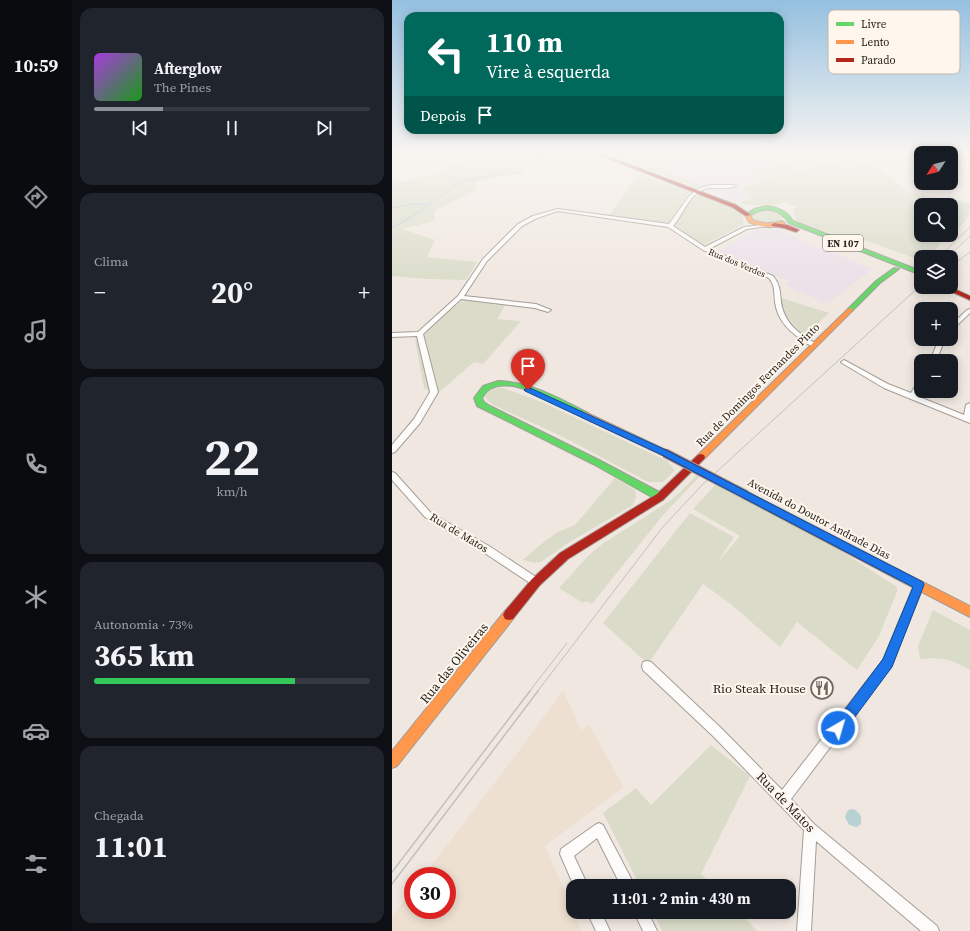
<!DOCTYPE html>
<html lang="pt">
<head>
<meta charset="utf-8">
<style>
	:root { --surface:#171b24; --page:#20242c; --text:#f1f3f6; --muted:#9ea1a6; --line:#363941; --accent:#8c9099 }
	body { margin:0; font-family:"Source Serif 4",serif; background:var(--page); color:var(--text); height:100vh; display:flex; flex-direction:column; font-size:15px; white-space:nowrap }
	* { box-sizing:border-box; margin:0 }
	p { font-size:13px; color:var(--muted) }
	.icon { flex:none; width:22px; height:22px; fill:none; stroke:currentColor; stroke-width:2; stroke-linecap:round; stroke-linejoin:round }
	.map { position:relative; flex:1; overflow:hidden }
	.panel { display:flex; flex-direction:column; gap:8px; padding:8px; background:#0d0f14; width:320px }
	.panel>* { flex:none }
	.banner { position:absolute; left:12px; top:12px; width:380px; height:122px; border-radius:12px; box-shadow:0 2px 10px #0003; background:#00695c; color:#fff; overflow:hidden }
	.needle { width:26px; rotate:234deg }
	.controls { position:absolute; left:522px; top:146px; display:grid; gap:8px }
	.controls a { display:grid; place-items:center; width:44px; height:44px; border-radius:8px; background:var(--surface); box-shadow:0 2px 10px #0003; font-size:20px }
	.speed { position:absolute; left:12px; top:867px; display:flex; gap:8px; font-size:20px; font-weight:700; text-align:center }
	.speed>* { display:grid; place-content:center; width:52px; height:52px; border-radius:50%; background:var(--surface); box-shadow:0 2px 10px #0003; line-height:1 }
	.speed .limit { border:6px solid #d22; background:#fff; color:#111 }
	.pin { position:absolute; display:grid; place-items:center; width:34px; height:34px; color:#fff; margin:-41px -17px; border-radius:50% 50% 50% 0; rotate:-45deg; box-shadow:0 0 4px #0007 }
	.pin .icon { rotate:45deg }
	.me { position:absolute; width:44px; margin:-22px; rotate:38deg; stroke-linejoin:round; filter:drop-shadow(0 0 3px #0008) }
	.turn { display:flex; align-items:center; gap:14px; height:84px; padding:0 16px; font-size:18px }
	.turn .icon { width:52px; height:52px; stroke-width:2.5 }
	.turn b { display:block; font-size:28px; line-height:34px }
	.then { display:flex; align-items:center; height:38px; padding:0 16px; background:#0003; gap:8px; font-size:15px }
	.big { font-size:30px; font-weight:700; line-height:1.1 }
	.panel .tile { flex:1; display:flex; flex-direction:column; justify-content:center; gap:6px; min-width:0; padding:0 14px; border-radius:12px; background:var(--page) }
	.panel .dial { align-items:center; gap:0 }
	.dial b { font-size:52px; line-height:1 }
	.song { display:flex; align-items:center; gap:12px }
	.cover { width:48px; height:48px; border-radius:6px; background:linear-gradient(135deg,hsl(280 70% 55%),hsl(120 70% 35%)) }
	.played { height:4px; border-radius:2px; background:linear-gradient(90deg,var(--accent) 25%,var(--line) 25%) }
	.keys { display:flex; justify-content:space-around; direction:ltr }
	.heat { display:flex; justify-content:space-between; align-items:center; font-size:22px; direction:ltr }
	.charge { height:6px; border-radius:3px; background:linear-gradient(90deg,#34c759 73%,var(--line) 0) }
	.trip { position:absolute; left:174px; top:879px; width:230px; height:40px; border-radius:12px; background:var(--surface); box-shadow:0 2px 10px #0003; font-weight:700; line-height:40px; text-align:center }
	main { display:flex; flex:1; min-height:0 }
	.dock { display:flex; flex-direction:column; width:72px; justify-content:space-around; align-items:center; background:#090b0e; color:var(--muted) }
	.dock .icon { width:28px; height:28px }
	.dock .on { color:var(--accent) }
	.dock b { font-size:18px; color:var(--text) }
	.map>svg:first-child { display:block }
</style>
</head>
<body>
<main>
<nav class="dock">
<b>10:59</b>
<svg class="icon on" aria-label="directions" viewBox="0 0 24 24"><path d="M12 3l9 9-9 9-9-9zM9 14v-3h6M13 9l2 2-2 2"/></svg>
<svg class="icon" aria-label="music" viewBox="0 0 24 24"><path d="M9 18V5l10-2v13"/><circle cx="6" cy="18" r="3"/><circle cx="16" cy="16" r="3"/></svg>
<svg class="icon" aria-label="phone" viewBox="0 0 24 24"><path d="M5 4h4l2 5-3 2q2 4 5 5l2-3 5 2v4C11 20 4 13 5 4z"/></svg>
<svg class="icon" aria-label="climate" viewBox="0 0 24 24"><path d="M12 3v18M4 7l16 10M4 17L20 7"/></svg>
<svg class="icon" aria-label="car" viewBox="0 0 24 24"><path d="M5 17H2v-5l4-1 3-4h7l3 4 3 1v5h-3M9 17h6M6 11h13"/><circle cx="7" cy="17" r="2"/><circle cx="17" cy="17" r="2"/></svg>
<svg class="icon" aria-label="filters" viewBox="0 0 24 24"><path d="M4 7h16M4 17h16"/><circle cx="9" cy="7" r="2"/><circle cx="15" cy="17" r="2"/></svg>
</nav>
<section class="panel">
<div class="tile">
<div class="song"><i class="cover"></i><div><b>Afterglow</b><p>The Pines</p></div></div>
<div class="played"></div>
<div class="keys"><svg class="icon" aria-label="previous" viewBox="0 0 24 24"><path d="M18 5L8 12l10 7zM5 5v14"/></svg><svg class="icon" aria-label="pause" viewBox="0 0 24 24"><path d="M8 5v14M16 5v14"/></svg><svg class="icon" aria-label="next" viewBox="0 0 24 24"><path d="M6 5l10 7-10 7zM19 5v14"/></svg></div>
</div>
<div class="tile"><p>Clima</p>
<div class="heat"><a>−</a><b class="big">20°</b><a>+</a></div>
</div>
<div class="tile dial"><b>22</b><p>km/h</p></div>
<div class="tile"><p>Autonomia · 73%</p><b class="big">365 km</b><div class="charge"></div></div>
<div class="tile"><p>Chegada</p><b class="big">11:01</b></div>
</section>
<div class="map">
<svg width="578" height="931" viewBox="0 0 578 931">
	<rect width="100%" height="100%" fill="#f0e8e0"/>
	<path fill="#ede0d0" d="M48,154H94L74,159H59Z
		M171,690L189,730L197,725L232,787L153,846L190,931H0V917L21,890V910H55V876H31L130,747Z"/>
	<path fill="#ebe1e9" d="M289,154H312L319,158L336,154H388L397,162L361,172L377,175L381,178L347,186L357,196L344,203L316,190L310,186L268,168L278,163Z
		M361,230H386L480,269L435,304L394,285L397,281L325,252Z"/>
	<path fill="#dadcc9" d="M94,154H167L110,176L84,182V191L43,210L42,221L10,229L43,240L35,257L85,262L74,280L36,279L0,276V184L48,173L74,159Z
		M219,154H289L278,163L268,169L310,186L306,188Z
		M455,159L478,163L517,192L564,200L578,204C578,220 570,225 559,235V205H529V235H559L552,241L550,239L546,240L548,244L536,257L527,255L522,258L470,239H453L409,224L404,220L401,210L405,207L393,202L382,205H355L348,203L359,197L350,188L381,178L374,175L360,173L397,162L402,170C420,170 437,161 455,159Z
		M247,174L298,192L276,223L216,217Z
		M311,195L350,213L352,224L310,246L279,227L301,197Z
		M370,210L385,211L391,217L387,221L374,223L362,219L361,214Z
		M389,298L437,313L412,337L390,310Z
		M72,299L114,304L105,319L129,321L91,364L82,362L45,394L32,388L23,340Z
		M108,387L150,402L275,461L283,470L271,482H256L171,437L101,405L95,400L93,396L100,389Z
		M307,473L310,474L272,514L200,604L194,601L191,603L167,588L196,556L210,544L270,506L283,497Z
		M223,478L243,490L244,497L241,505L176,543L149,562L142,563L131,560L143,549L164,533L183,525Z
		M325,483L434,541L505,587V592L487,636L465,670L405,622L388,647L340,605L311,584L256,664L211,623L298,513L342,537L325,563L348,536L301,509Z
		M541,610L578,630V670C557,659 552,657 528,659L526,646Z
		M319,745L358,776L309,874L321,886H248L211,813L244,788L259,805Z
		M261,912H347L365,931H270Z"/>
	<path fill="#b8d1d3" d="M461,809C468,812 470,817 469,824L465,827L457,825L453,817L456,810Z"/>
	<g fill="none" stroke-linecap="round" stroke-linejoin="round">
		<path stroke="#b8d1d3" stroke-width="1.5" d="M0,208L21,204L38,205
			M0,228L27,212L67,182L96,176H107L128,172L141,162L164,154"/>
		<g stroke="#a39d97" stroke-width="2">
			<path id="street" d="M319,185H342L344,186C336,190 325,187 316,188C297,192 292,214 281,226L313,247L352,227L378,224V226H376L355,229L317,249L381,276C388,284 388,292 389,302C392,323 408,335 425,344V346C419,347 413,343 409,339C395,330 385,318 383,302C382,293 383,285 377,278L311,250L276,227L166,211L145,218L130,226L95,261L72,296L144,304L159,310L156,312L143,308L69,299L31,334L46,392L28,423L3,452L0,453V445L22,419L38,392L25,336L0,337V333L26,332L66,296L91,259L126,224L141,216L166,209L277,224L297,196L308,188Z
				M578,309V313L561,329L559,330V325L575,310Z
				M547,339H553L544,361H538Z
				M452,360L496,384L519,393L527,380H529V388L525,396L572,415L574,405L578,403V423L492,388L450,363L449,362Z
				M0,472L3,473L39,513L97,546L147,579L149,582L147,585L144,586L141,585L91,552L33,517L0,480Z
				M527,581L530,582L532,585L499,667L399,799L422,824L545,926L547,931H529L424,841L419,931H405L412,830L322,737L251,670L250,666L251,662L255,661L259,662L330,729L390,790L491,660L522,585L524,582Z
				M207,823L211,825L243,886H229L205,838L182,856L196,886H182L168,854L169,849L203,825Z
				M195,912H209L218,931H204Z
				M242,912H256L265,931H251Z"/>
		</g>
		<g stroke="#a39d97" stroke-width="2">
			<path id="fast" d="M374,206C386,207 395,211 401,221L529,271V275L397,223C388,209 372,205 358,216L353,215L362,209Z
				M502,268L507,269L488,283L460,311H456V309L484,281Z
				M106,381C139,382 167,398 196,413L197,415L196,417H190C169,406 121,375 98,389C95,391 92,395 90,398L92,402L98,406L207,460L271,494L273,497L271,500H265L201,464L85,406L82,398L91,386Z"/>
		</g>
		<g stroke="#a39d97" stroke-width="2">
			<path id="slow" d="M354,214H358L361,220C371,224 380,224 390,221L393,223C382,230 368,227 357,222L353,215Z
				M458,308L461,310L312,459H306L305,457L306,455L456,309Z
				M193,412L276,451L277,453L276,455H270L190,417L189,415Z
				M505,569L578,606V617L501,577L500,574L501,571Z
				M117,610L121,611L123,615L121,619L5,766L0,768V751L113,611Z"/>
		</g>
		<g stroke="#a39d97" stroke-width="2">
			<path id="jam" d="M205,154H210L344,205L359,215L354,216L340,207Z
				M382,223L395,225L407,230L404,232L392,228L380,226L379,225Z
				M549,287H558L578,296V300Z
				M309,454L312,455L313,457L312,459L271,500L176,559L148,585L121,619L117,620L113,619L111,615L113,611L140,579L168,553L265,494L306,455Z
				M354,491L509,571L510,574L509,577L505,579L501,577L351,498L349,495L351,492Z"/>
		</g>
		<use href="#street" fill="#fdfcfa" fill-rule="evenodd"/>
		<use href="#fast" fill="#63d668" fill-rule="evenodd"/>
		<use href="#slow" fill="#ff974d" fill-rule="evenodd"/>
		<use href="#jam" fill="#b3261e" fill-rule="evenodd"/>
		<path stroke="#c1c0be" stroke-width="1" d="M547,257L578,227
			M556,257L578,236
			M559,266L578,252
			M137,692L175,643
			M145,692L270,528L310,485L529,285"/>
		<path stroke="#c1c0be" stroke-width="1.5" d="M0,872L138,691
			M0,884L146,691"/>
		<g stroke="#a39d97" stroke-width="10" stroke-linecap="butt">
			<path id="jam-bridge" d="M273,453L354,495"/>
		</g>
		<use href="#jam-bridge" stroke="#b3261e" stroke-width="8"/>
	</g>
	<linearGradient id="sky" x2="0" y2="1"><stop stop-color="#95c0e0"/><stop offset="0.54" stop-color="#f8f5f1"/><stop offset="1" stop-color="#f8f5f1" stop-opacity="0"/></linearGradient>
	<rect width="578" height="284" fill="url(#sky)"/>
	<path fill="#1a73e8" stroke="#114b97" d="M136,387L276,451L531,582L532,585L500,667L451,733L446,735L442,733L440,728L442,724L491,659L521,587L270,455L133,391L132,390Z"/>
	<defs>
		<g id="restaurant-ring" transform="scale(1.15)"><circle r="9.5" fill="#fff7ee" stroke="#6d6861" stroke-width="1.5"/><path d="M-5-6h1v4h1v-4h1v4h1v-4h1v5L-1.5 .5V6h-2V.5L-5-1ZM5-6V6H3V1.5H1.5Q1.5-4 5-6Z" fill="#6d6861"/></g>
	</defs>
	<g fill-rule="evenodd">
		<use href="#restaurant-ring" x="430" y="688"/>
	</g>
	<g text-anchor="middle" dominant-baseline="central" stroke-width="4" stroke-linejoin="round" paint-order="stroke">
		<g font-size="9" fill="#27231d" stroke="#fff7ee">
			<text transform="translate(345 263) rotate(23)">Rua dos Verdes</text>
		</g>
		<rect fill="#fff7ee" stroke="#68635c" stroke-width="1" x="431" y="235" width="40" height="16" rx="3"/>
		<g font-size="10" font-weight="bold" fill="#27231d">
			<text x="451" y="243">EN 107</text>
		</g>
		<g font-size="11" fill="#27231d" stroke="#fff7ee">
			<text transform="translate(366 385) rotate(-45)">Rua de Domingos Fernandes Pinto</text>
			<text transform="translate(427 519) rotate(28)">Avenida do Doutor Andrade Dias</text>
			<text transform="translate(67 533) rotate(31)">Rua de Matos</text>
		</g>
		<g font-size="13" fill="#27231d" stroke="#fff7ee">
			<text transform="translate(62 663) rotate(-51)">Rua das Oliveiras</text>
			<text transform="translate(394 802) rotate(46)">Rua de Matos</text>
		</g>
		<g font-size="13" fill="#27231d" stroke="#fff7ee" text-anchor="end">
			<text x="414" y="688">Rio Steak House</text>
		</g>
	</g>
	<rect x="436" y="10" width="132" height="64" rx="6" fill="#fff7ee" stroke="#beb7af" stroke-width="1"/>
	<rect x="444" y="22" width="18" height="4" fill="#63d668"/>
	<rect x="444" y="40" width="18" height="4" fill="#ff974d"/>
	<rect x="444" y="58" width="18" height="4" fill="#b3261e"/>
	<g font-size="11" fill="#27231d">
		<text x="469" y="28">Livre</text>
		<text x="469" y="46">Lento</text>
		<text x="469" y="64">Parado</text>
	</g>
</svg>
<div class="controls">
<a><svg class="needle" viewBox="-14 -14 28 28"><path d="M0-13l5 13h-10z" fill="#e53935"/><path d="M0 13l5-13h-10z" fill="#9ea1a6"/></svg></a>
<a><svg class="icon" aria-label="search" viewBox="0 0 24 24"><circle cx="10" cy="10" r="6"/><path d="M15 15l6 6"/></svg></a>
<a><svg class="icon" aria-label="layers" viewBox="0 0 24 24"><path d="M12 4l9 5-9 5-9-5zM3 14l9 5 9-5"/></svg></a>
<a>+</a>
<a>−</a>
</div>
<div class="speed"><div class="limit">30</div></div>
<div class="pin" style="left:136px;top:390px;background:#d93025"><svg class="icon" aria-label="arrive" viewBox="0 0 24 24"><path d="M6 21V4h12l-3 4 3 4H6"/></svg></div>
<svg class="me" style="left:446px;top:728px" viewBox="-20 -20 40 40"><circle r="17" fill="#1a73e8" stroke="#fff" stroke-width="3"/><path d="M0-11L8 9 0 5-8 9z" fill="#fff"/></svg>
<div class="trip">11:01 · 2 min · 430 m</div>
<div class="banner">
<div class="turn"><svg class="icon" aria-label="left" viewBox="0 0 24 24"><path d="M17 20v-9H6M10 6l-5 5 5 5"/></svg><div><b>110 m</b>Vire à esquerda</div></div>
<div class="then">Depois<svg class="icon" aria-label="arrive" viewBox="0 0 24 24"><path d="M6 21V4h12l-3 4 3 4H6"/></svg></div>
</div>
</div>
</main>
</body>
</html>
